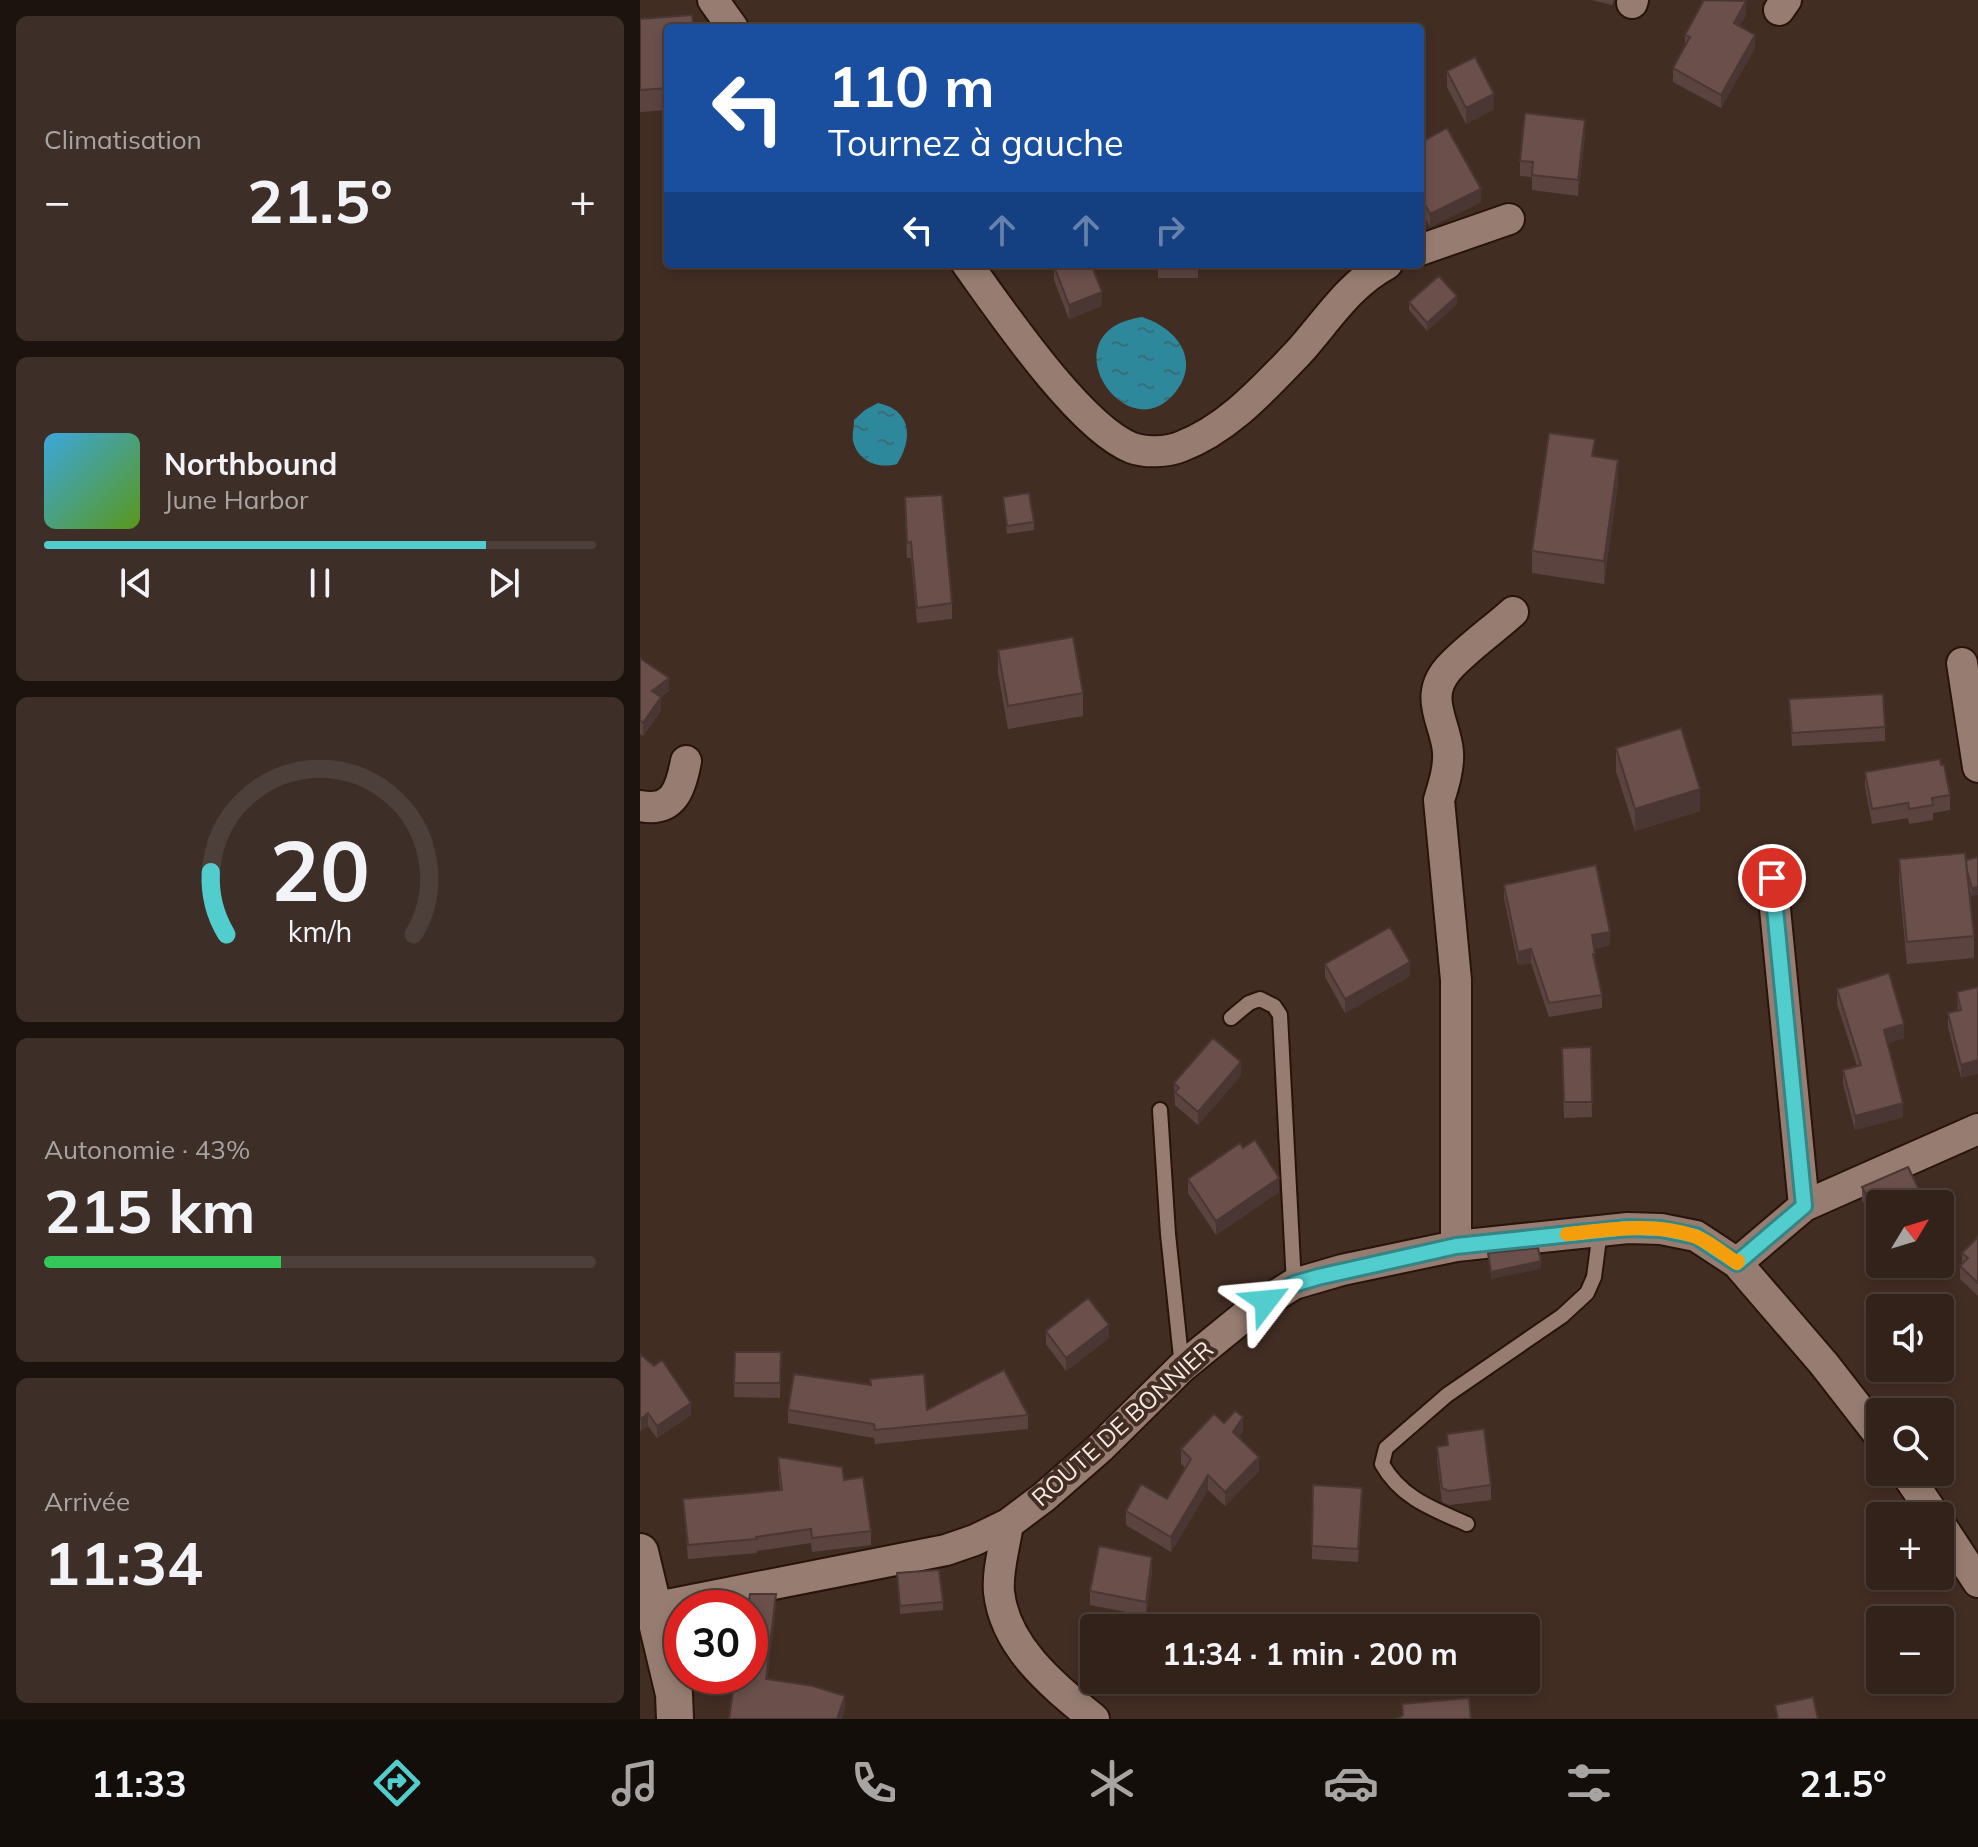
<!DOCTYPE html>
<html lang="fr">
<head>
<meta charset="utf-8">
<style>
	:root { --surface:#32221a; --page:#3d2f27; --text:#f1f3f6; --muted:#a8a4a2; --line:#4d3f39; --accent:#52cdce }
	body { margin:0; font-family:Mulish,sans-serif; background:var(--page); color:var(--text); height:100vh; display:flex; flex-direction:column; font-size:30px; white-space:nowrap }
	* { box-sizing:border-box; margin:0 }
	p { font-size:26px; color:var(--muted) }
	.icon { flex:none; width:44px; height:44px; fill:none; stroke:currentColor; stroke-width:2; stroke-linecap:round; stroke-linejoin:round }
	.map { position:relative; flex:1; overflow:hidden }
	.panel { display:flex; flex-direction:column; gap:16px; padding:16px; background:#1c130e; width:640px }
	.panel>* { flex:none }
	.top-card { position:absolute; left:24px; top:24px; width:760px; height:244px; border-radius:8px; box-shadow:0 4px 12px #0003,0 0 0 2px var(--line); background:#1a4fa0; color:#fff; overflow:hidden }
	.needle { width:52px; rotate:52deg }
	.tools { position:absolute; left:1226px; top:1190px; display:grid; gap:16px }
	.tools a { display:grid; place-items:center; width:88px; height:88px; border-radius:8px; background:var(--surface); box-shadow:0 4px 12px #0003,0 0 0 2px var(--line); font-size:40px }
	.speed { position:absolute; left:24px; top:1590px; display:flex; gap:16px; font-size:40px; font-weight:700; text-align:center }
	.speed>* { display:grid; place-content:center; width:104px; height:104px; border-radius:50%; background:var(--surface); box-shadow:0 4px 12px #0003,0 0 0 2px var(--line); line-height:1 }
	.speed .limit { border:12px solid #d22; background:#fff; color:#111 }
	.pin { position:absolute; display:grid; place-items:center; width:68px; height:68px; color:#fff; margin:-34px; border:4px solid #fff; border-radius:50%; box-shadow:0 2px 8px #0007 }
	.me { position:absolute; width:88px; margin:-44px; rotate:61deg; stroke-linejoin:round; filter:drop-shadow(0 0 6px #0008) }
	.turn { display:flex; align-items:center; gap:28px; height:168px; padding:0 32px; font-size:36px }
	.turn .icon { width:104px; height:104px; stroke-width:2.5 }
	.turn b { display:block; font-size:56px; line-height:68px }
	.lanes { display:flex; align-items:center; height:76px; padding:0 32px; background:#0003; justify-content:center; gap:40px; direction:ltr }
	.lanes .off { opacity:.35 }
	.big { font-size:60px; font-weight:700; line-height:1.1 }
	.panel .card { flex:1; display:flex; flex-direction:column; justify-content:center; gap:12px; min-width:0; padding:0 28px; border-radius:12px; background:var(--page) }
	.panel .dial { align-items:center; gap:0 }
	.dial svg { height:208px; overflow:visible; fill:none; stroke:var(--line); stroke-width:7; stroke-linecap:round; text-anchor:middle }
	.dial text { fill:var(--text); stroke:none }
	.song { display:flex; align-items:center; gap:24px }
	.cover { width:96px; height:96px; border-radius:12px; background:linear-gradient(135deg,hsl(200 70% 55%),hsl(90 70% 35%)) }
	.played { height:8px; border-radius:4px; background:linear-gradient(90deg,var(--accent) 80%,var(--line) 80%) }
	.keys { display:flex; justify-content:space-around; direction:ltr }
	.heat { display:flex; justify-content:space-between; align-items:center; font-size:44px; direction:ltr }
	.charge { height:12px; border-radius:6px; background:linear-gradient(90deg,#34c759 43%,var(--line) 0) }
	.trip { position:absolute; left:440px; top:1614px; width:460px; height:80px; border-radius:8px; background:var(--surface); box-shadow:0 4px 12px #0003,0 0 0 2px var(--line); font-weight:700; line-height:80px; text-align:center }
	.menu { display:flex; height:128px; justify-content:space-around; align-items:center; background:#140e0a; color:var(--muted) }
	.menu .icon { width:56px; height:56px }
	.menu .current { color:var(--accent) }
	.menu b { font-size:36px; color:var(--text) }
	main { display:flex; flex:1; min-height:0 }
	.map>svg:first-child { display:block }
</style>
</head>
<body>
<main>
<section class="panel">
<div class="card"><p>Climatisation</p>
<div class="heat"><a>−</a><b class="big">21.5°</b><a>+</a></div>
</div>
<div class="card">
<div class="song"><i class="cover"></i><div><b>Northbound</b><p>June Harbor</p></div></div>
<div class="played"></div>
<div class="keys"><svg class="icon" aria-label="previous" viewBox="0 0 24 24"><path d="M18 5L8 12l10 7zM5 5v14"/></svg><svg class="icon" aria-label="pause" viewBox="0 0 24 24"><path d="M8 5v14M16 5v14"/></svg><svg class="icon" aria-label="next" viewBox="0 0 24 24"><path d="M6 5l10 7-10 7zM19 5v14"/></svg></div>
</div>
<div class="card dial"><svg viewBox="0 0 100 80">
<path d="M14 69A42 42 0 1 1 86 69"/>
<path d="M14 69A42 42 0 0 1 8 45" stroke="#52cdce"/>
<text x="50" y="56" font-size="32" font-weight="700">20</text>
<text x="50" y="72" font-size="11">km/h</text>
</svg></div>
<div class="card"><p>Autonomie · 43%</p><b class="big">215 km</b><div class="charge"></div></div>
<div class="card"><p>Arrivée</p><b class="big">11:34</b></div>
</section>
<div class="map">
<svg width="1338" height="1719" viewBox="0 0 1338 1719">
	<defs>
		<pattern id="water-ripples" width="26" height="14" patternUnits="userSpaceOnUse" patternTransform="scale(2)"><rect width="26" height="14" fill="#2d889c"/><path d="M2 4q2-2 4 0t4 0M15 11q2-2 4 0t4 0" fill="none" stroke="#396e79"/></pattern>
	</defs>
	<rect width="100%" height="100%" fill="#422d23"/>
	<path fill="url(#water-ripples)" d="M502,317C539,329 562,362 533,395C484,450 406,331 502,317Z
		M238,403C272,410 273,439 257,464C239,469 218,462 213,441C212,435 214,427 214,420L225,410Z"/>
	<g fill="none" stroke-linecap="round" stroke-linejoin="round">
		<g stroke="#28140b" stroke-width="18">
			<path id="service" d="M591,1018L609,1003L620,999L634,1006L640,1015L654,1284
				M520,1110L528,1234L542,1367
				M827,1524C793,1509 761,1498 742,1464L746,1448L807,1395L922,1316L947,1293L954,1277L960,1231"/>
		</g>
		<g stroke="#28140b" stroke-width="34">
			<path id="minor" d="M73,0L93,28
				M992,3L993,0
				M1139,10L1146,0
				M780,250L869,219
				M327,264C361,311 440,428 492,448C506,453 527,452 540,447C588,429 623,389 658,353C687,321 708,285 747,264
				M1322,663L1338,767
				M0,806C34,813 41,788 46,761
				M1132,878L1164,1206
				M816,1246V980L799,800C804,784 809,768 808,752C806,723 783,698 808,669C827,648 852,631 873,612
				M1097,1263L1164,1206L1338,1129
				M1265,1472L1295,1516
				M368,1524C365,1545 357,1571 359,1592C365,1648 414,1686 454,1719
				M1300,1524L1338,1582
				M12,1608L306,1550L335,1540L368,1524L404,1497L460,1448L542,1367L612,1310L654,1284L702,1270L816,1246L988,1228L1021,1229L1056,1236L1097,1263L1184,1364L1240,1436"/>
		</g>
		<g stroke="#28140b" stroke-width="40">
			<path id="tertiary" d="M0,1552L34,1694L35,1719"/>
		</g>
		<use href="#service" stroke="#977d71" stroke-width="14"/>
		<use href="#minor" stroke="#977d71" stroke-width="30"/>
		<use href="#tertiary" stroke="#977d71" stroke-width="36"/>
	</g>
	<path fill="#5b4440" d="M951,0H974L972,5Z
		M1106,15L1099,26L1115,48L1081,108L1033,82V68L1045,46V35Z
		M0,19L28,28V110L0,112Z
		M807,71L854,109L826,124L807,87Z
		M945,135L938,196L892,190V177L880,176V161Z
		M780,143L841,202L790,227L780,208Z
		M518,264H558V278H518Z
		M414,266L462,306L429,319L414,280Z
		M769,302L817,304L787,331L769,310Z
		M955,456L978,482L964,584L892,573V551Z
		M363,497L394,522V530L367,534Z
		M265,512L312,603V619L277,623L271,558H267Z
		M358,650L443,693V716L368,729L358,673Z
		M0,658L29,691L21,697V711L3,736L0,734Z
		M1149,699L1245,727V741L1152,746Z
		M976,748L1060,811L995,831L976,771Z
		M1225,772L1310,795V810L1293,813V820L1269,824L1268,818L1232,824L1225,787Z
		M1338,857L1332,896L1328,884L1334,936V958L1267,964L1259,882V859L1326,860Z
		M864,885L970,945L954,949L955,964L962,995V1008L909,1017L891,963L878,965L864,898Z
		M685,964L770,976L705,1013L685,977Z
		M1338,987L1321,1078L1308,1027V1013L1318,1011L1317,992Z
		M1197,989L1264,1038L1248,1043L1263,1117L1215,1130L1203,1084V1070L1217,1066L1197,1004Z
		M951,1047L952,1117L924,1118L922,1048Z
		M601,1075L558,1125L535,1105L534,1083Z
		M603,1148L639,1192L576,1235L548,1193V1179Z
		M1222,1187L1285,1204H1240V1235L1222,1200Z
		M1338,1237V1296L1320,1279V1266L1322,1264V1253Z
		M406,1331L469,1338L426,1371L406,1344Z
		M95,1352H141L140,1398L94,1397Z
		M0,1354L51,1415L17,1438L8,1426L1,1431L0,1430Z
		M148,1410H287L388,1415V1429L235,1444L234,1438L148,1423Z
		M584,1423L603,1431L599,1437L619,1471L585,1506L568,1490L531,1552L486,1525V1511L527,1499L545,1468L541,1464V1449Z
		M807,1434L851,1485V1500L809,1505L802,1502L797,1461V1447L807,1446Z
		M138,1457L204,1480L231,1531V1545L172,1552L171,1543L117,1551V1553L48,1559L43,1499L140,1490L138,1471Z
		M673,1485L722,1502L718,1562L672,1559Z
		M512,1571L506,1616L450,1605V1591Z
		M257,1573L303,1602V1610L260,1614Z"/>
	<path fill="#4a3734" d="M1106,1V15L1094,37V23Z
		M1115,35V48L1081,108V95Z
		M854,94V109L826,124V108Z
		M945,120V135L938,196V180Z
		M841,189V202L790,227V214Z
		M462,292V306L429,319V305Z
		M817,296V304L787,331V323Z
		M978,460V482L964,584V561Z
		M29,678V691L21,697V711L3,736V723L12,691Z
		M1060,789V811L995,831V809Z
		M1338,887V895L1332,896V888Z
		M970,932V945L952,949V935Z
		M891,949V963L878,965V952Z
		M770,962V976L705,1013V999Z
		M1264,1024V1038L1244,1045V1030Z
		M1338,1060V1074L1321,1078V1065Z
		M601,1062V1075L558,1125V1112Z
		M1263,1103V1117L1215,1130V1116Z
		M639,1178V1192L576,1235V1221Z
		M901,1261V1269L851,1279V1272Z
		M469,1325V1338L426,1371V1358Z
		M51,1403V1415L17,1438V1426Z
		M8,1413V1426L1,1431V1419Z
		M603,1417V1431L593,1446V1432Z
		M619,1457V1471L585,1506V1492Z
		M568,1475V1490L531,1552V1537Z
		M512,1557V1571L506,1616V1602Z
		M136,1594V1607L126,1692V1679Z
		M205,1696V1710L202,1719H197Z"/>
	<path fill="#6a4f4b" stroke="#4a3734" stroke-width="2" d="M1064,0L1106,1L1094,23L1115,35L1081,95L1033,68L1050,37L1045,35Z
		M52,15L54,28H28V88L0,90V19Z
		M835,57L854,94L826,108L807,71Z
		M885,113L945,120L938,180L892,175L893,162L880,161Z
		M807,128L841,189L790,214L780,195V143Z
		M420,264H451L462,292L429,305L414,266Z
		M799,276L817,296L787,323L769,302Z
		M909,433L955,439L952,456L978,460L964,561L892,551Z
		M389,493L394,522L367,526L363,497Z
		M302,495L312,603L277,608L271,542L267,543L265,497Z
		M433,637L443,693L368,706L358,650Z
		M0,658L29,678L12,691L21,697L3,723L0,720Z
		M1243,694L1245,727L1152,733L1149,699Z
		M1041,728L1060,789L995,809L976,748Z
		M1300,759L1301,765H1304L1310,795L1292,798L1293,805L1269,809L1268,803L1232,809L1225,772Z
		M1325,853L1334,936L1267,942L1259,859Z
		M1338,857V887L1332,888L1327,871L1326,860Z
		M956,865L970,932L952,935L955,954H953L962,995L909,1003L891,949L878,952L864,885Z
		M750,927L770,962L705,999L685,964Z
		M1249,973L1264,1024L1244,1030L1263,1103L1215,1116L1203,1070L1221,1065L1197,989Z
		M1338,987V1060L1321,1065L1308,1013L1321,1010L1317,992Z
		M573,1038L601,1062L558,1112L535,1092L539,1088L534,1083Z
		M951,1047L952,1102H924L922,1048Z
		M615,1140L639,1178L576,1221L548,1179L600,1143L603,1148Z
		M1268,1167L1285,1202L1281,1204H1240V1222L1222,1187Z
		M1338,1237V1283L1320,1266L1328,1258L1322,1253Z
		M898,1248L901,1261L851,1272L848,1253Z
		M448,1298L469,1325L426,1358L406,1331Z
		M95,1352H141L140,1383H94Z
		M0,1354L14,1366L22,1360L51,1403L17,1426L8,1413L1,1419L0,1418Z
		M364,1370L388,1415L235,1430L234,1424L148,1410L154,1374L231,1385L230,1379L284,1374L287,1410Z
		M595,1411L603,1417L593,1432L619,1457L585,1492L568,1475L531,1537L486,1511L501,1484L527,1499L551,1459L541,1449L574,1414L584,1423Z
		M844,1429L851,1485L809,1491L802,1488L797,1447L808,1445L807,1434Z
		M138,1457L202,1467L204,1480L223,1477L231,1531L172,1538L171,1529L116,1537L117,1539L48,1545L43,1499L142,1490Z
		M673,1485L722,1488L718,1549L672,1546Z
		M459,1546L512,1557L506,1602L450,1591Z
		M299,1570L303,1602L260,1606L257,1573Z
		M110,1594H136L126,1679L173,1686L205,1696L197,1719H89L95,1676H110V1608H80L81,1603L108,1606Z
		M1173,1697L1178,1719H1138L1135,1705Z
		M829,1698L831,1719H757L763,1715L762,1704Z"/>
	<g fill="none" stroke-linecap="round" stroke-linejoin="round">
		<g stroke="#358586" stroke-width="20">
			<path id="route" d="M626,1301L654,1284L678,1277L816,1246L988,1228L1021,1229L1056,1236L1097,1263L1164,1206L1132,878"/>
		</g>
		<use href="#route" stroke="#52cdce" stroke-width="14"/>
		<path stroke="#f59e0b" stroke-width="14" d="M927,1234C969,1230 1012,1222 1054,1236C1069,1241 1083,1254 1097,1263L1098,1261"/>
	</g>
	<g text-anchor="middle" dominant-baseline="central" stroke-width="8" stroke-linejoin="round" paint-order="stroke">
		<g font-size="24" fill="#f9eae3" stroke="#422d23">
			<text transform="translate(482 1423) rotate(-42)">ROUTE DE BONNIER</text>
		</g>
	</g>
</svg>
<div class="tools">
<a><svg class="needle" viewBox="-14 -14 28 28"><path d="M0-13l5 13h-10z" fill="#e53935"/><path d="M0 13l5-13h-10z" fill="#a8a4a2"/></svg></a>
<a><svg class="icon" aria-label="sound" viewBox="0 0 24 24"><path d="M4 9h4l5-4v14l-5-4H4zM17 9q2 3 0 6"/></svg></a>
<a><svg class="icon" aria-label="search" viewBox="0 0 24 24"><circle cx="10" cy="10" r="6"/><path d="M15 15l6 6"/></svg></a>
<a>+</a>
<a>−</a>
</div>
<div class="speed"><div class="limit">30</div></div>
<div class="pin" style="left:1132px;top:878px;background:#d93025"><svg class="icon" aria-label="arrive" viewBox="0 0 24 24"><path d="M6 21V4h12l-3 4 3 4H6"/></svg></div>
<svg class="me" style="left:626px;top:1301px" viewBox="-20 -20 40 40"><path d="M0-17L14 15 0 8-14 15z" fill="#52cdce" stroke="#fff" stroke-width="4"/></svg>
<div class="trip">11:34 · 1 min · 200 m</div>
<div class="top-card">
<div class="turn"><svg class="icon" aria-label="left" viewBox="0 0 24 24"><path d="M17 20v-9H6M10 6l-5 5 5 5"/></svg><div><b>110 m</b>Tournez à gauche</div></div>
<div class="lanes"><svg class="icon" aria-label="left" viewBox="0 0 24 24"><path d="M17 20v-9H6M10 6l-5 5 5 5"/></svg><svg class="icon off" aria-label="ahead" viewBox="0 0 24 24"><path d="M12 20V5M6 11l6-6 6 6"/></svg><svg class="icon off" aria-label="ahead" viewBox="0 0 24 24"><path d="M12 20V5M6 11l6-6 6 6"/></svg><svg class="icon off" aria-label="right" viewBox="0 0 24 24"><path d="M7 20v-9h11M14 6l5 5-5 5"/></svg></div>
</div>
</div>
</main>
<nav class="menu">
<b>11:33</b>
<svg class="icon current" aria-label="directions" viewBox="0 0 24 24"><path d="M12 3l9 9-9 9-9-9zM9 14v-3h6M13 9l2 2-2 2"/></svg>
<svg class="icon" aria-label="music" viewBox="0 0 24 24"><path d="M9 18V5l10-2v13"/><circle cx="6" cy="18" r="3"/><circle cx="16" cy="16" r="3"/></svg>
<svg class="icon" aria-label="phone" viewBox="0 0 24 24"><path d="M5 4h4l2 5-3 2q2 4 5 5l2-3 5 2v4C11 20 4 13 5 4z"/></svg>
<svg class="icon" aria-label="climate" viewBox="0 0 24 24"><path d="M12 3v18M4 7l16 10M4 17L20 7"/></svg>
<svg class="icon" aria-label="car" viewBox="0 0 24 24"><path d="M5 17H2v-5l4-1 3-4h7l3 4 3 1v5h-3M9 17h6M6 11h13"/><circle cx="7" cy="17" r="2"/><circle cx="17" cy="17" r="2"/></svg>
<svg class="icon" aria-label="filters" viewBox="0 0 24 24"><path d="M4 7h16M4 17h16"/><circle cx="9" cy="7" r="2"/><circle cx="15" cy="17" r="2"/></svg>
<b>21.5°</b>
</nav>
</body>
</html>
